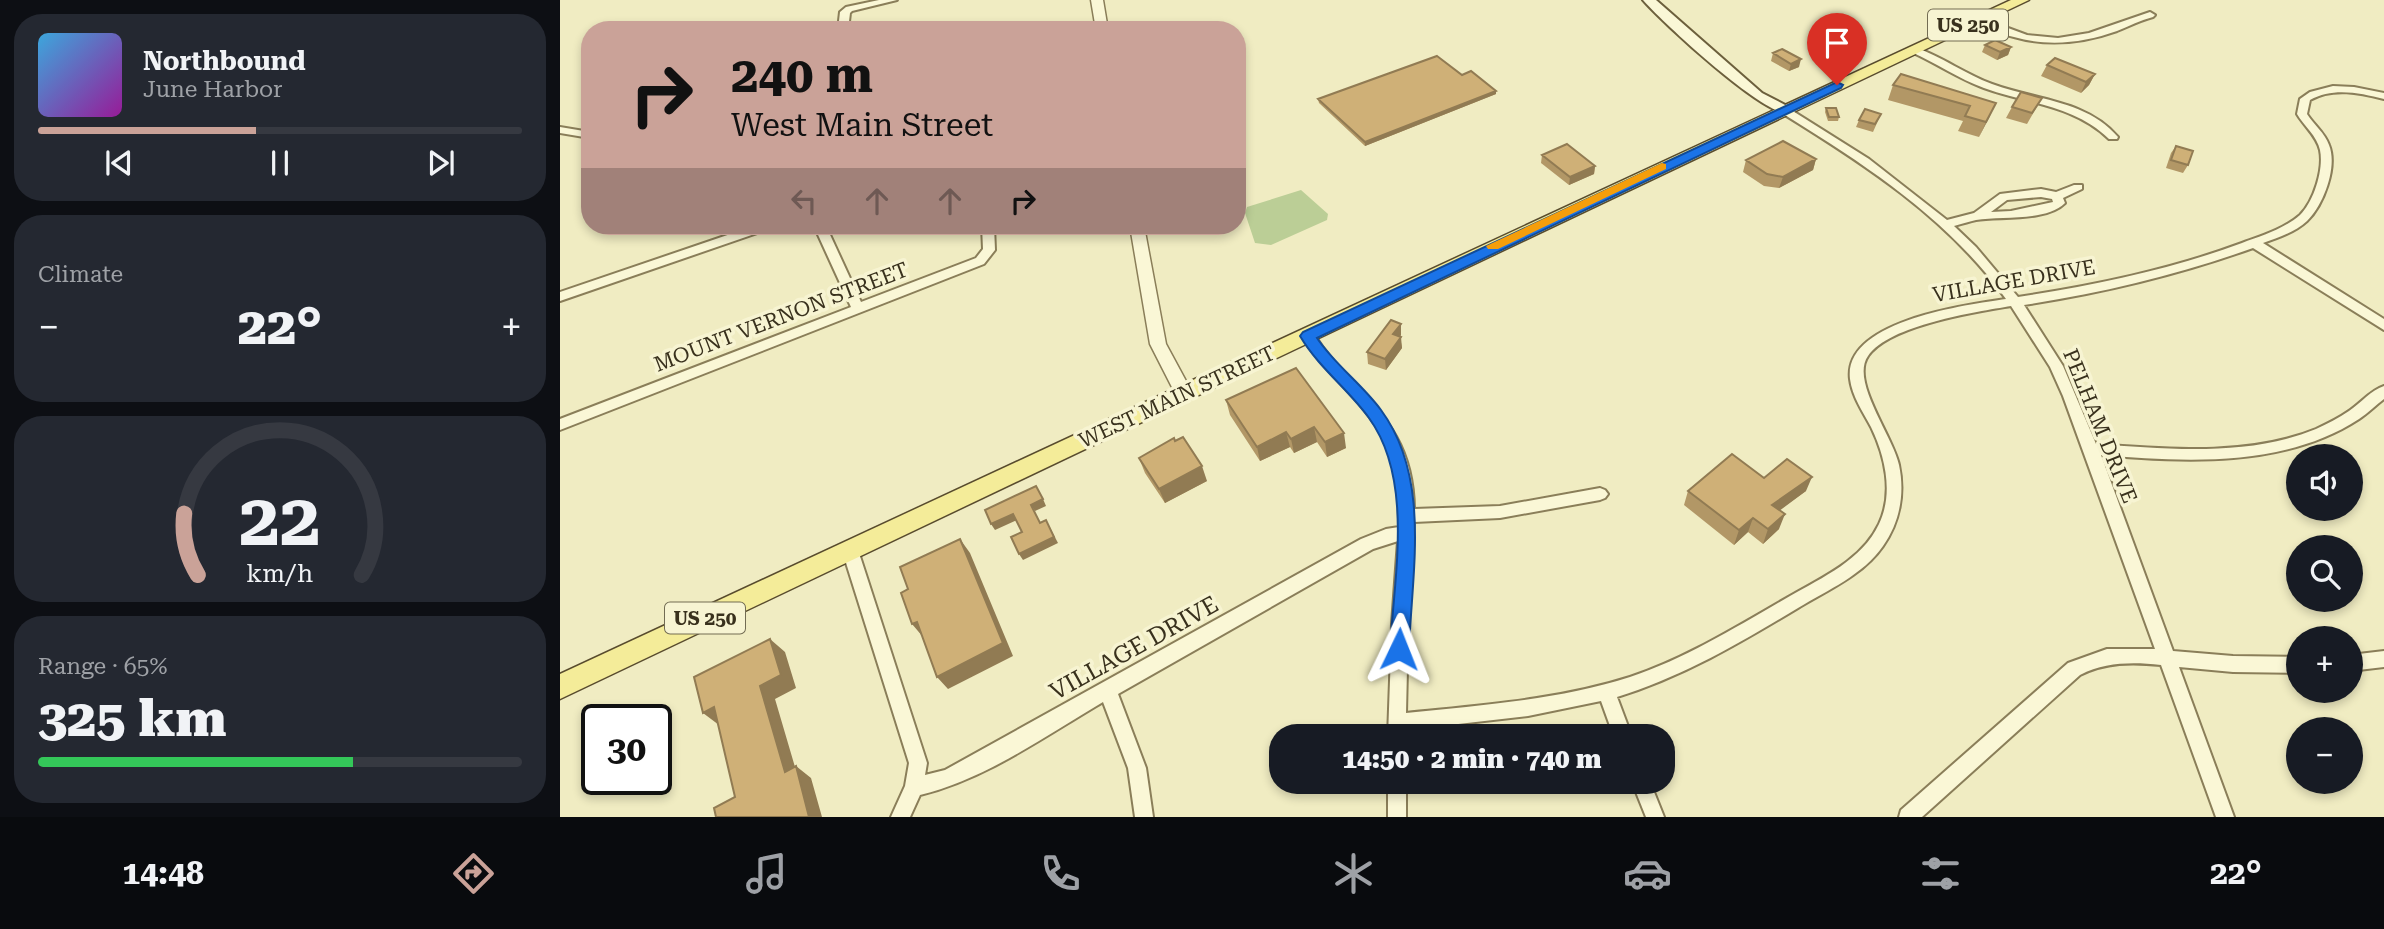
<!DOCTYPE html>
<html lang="en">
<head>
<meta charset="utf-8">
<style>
	:root { --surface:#171b24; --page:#242831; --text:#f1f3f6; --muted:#9ea1a6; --line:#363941; --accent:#caa298 }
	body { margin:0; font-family:"Roboto Serif",serif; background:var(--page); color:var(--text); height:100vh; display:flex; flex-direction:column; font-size:26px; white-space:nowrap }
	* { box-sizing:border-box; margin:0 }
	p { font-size:23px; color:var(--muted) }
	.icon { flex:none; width:38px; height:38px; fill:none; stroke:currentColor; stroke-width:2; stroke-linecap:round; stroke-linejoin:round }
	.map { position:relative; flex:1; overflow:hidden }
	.panel { display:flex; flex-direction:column; gap:14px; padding:14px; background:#0d0f14; width:560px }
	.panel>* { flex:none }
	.banner { position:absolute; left:21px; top:21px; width:665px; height:214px; border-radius:28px; box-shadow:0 4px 10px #0003; background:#caa298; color:#111; overflow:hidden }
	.fabs { position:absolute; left:1726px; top:444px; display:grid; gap:14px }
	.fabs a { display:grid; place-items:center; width:77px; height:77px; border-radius:50%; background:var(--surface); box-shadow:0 4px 10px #0003; font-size:35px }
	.speed { position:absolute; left:21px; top:704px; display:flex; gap:14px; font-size:35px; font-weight:700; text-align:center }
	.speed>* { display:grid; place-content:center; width:91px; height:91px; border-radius:50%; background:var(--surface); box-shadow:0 4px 10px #0003; line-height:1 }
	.speed .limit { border:4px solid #111; border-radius:10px; background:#fff; color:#111 }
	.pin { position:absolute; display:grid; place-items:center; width:60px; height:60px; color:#fff; margin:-72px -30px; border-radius:50% 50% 50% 0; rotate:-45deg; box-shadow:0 0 7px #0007 }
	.pin .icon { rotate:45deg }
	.me { position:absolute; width:77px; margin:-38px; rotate:2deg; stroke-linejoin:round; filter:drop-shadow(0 0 5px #0008) }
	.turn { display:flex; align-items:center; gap:24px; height:147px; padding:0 35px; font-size:32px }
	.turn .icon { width:91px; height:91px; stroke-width:2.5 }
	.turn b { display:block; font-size:49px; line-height:60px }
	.lanes { display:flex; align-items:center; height:66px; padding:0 35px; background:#0003; justify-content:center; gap:35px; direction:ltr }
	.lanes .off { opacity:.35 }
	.big { font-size:52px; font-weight:800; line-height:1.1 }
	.panel .card { flex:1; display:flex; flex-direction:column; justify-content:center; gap:10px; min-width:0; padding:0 24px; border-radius:28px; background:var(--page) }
	.panel .dial { align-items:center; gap:0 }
	.dial svg { height:182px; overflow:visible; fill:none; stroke:var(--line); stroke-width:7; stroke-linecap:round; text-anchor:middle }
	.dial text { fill:var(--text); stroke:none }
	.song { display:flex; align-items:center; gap:21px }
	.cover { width:84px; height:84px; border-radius:10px; background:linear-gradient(135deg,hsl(200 70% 55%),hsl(300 70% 35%)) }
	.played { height:7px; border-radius:4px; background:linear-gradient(90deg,var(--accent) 45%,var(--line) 45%) }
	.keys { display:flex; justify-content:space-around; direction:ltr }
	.heat { display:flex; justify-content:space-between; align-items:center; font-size:38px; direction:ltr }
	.charge { height:10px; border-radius:5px; background:linear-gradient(90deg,#34c759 65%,var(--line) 0) }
	.trip { position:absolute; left:709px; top:724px; width:406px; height:70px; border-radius:28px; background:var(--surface); box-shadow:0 4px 10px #0003; font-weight:800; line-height:70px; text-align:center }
	.menu { display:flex; height:112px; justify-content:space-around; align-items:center; background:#090b0e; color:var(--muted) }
	.menu .icon { width:49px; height:49px }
	.menu .selected { color:var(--accent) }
	.menu b { font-size:32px; color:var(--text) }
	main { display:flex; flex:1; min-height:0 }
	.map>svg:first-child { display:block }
</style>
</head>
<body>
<main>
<section class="panel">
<div class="card">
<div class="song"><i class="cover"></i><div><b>Northbound</b><p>June Harbor</p></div></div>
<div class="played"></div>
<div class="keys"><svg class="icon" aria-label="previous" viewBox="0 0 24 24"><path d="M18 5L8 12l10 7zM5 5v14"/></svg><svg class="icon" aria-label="pause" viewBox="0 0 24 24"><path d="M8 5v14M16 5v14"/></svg><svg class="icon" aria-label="next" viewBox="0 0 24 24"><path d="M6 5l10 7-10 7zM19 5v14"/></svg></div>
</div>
<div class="card"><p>Climate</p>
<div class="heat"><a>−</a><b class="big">22°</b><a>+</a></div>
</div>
<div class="card dial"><svg viewBox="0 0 100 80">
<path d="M14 69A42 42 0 1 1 86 69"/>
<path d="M14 69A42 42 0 0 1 8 42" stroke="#caa298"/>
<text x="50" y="56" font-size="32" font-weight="700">22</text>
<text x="50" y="72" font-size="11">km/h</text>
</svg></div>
<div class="card"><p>Range · 65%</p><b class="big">325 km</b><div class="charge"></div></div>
</section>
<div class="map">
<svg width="1824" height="817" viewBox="0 0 1824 817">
	<rect width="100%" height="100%" fill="#f0ecc2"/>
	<path fill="#bbce96" d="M741,190L768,214L767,220L711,245L695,243L685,213L687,207Z"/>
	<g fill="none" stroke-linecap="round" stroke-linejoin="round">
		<g stroke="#8a7e59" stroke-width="4">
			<path id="minor" d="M319,0H337L292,11L290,13L288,30H278L280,12L286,7Z
				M1590,12L1595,15L1593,17C1581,20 1569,26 1557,31C1523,43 1489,47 1454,37C1440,34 1424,28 1413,20L1421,18L1467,35L1498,38L1529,33Z
				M1354,47C1381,56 1405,74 1432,84C1475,100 1527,100 1558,137L1557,139H1549C1514,105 1468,104 1424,88C1399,79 1376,63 1351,52L1349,50Z
				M1773,86L1794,87L1824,93V99C1800,93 1773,87 1750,100L1747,114C1754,125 1765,133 1769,145C1778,167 1763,206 1747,221C1735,232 1718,238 1703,243L1824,319V330L1693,248C1618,275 1542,293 1464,305L1503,366L1536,444C1607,449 1688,457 1756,429C1767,424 1779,418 1789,411C1801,403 1811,390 1824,386V399C1816,405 1808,413 1799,419C1724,468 1625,462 1541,455L1613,651L1673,656L1738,657V673L1673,672L1619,667L1674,817H1656L1601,665C1572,662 1546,662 1520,675L1362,817H1339L1341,810L1508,663L1547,649H1595L1503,396L1490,367L1451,306C1416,312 1329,325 1308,356C1290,381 1333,436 1339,465C1345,493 1340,522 1323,546C1303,575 1268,590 1238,608C1180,643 1122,677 1057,697L1072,737H1054L1041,701L968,716L846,730V737H828L832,624L838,541L813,549L558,694L586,768L593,817H575L568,768L543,702C485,736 426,779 360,795L350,817H331L345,786L349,763L282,550L284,545L290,543L296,545L298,550L367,763L365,775L385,770L801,539L826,529L839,527C839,497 837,466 823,438C803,399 764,373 741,336L748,331L753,333C795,399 853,418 854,509L940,506L1040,488L1045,490L1048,494L1045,498L1040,500L940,518L854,522L848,624L846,713C922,705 998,700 1070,677C1127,658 1179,625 1230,596C1263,577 1302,560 1319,524C1334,493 1325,456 1311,427C1303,412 1292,396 1290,379C1283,321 1405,305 1446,299C1388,218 1303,163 1220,112V108H1228L1309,159L1387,220L1414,213L1440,194L1481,189L1496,192L1514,185H1522V189L1503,198L1505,203C1486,222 1440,216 1416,220C1408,222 1401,224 1394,226L1416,247L1458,297C1535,285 1609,270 1682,243C1701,236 1724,229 1740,215C1754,201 1764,169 1760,150C1757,136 1744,126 1737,114L1740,99L1750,92ZM1481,197L1492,199L1493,202L1451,211L1431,212L1447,200Z
				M0,127L30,132V138L0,133Z
				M194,226H211L209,229L0,301V292Z
				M254,226H266L301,302L416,258L423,249L422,226H434L435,250L424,264L0,430V419L291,307Z
				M1824,651V667L1790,671V655Z
				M828,782H846V817H828Z
				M1072,782H1090L1104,817H1086Z"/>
		</g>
		<g stroke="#8a7e59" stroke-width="3">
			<path id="tertiary" d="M531,0H543L548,30H536Z
				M570,226H584L606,344L633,394L630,399H618L590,344Z"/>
		</g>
		<g stroke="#6c5f3c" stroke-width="4">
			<path id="secondary" d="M1083,0H1096L1202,93L1229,107V113C1206,118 1101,21 1083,0Z"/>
		</g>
		<g stroke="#584b2d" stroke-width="3">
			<path id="primary" d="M1451,0H1469L0,699V674Z"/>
		</g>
		<use href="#minor" fill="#faf7d6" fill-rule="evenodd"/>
		<use href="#tertiary" fill="#faf7d6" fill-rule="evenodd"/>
		<use href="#secondary" fill="#faf7d6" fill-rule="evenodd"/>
		<use href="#primary" fill="#f4ec99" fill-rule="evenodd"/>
	</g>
	<path fill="#b29766" d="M1425,45L1451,47L1448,55L1437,60L1422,52Z
		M1213,53L1239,67L1229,71L1211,61Z
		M1487,65L1535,74L1529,85L1521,93L1481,76Z
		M902,75L936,94L805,146L759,103L758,99Z
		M1333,85L1436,103L1419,137L1398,131L1403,121L1328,100Z
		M1482,98L1467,124L1446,118L1452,107Z
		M1266,108L1279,117L1278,121H1268L1265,112Z
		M1321,114L1313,132L1296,127L1299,120Z
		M1616,146L1628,165L1623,173L1606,168L1611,153Z
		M982,155L1035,166L1034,174L1009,185L981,163Z
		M1256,159L1253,170L1219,188L1204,186L1183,172L1186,160Z
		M841,335L840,337L842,348L826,370L808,364L807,352Z
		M736,368L786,448L767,457L757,442L734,453L730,447L700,461L670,415L666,400Z
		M579,458L647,481L605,503L585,473Z
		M1204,478L1246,491L1219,510V529L1203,544L1188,532L1174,545L1124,505L1128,491Z"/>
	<path fill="#917b53" d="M1451,47L1448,55L1437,60L1440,52Z
		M1241,59L1239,67L1229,71L1231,64Z
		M1535,74L1529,85L1521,93L1526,82Z
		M936,91V94L805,146V142Z
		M1436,103L1429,118L1419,137L1426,122Z
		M1256,159L1253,170L1219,188L1223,177Z
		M1035,166L1034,174L1009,185L1010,177Z
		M841,324V335L834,346L833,334Z
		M841,337L842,348L826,370L825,359Z
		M754,427L757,442L734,453L731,439Z
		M726,432L730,447L700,461L697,447Z
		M784,433L786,448L767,457L765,442Z
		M642,466L647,481L605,503L599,489Z
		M1252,477L1246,491L1207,520L1212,505Z
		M483,499L486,506L475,511L471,505Z
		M453,514L457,520L435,530L431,524Z
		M1225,514L1219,529L1203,544L1208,529Z
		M1193,518L1188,532L1174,545L1179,530Z
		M486,520L498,543L463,560L459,554Z
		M400,539L410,553L453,656L388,689L377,677Z
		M357,622L363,637L352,624Z
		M210,639L225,652L236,688L215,699L240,784L225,772L200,686Z
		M154,707L159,725L143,713Z
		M236,766L251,778L262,817H249Z"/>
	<path fill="#cfb077" stroke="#917b53" stroke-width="2" d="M1435,40L1451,47L1440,52L1425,45Z
		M1222,49L1241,59L1231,64L1213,53Z
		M877,56L902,75L911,71L936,91L805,142L758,99Z
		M1495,58L1535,74L1526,82L1487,65Z
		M1341,74L1436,103L1426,122L1405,116L1410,106L1333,85Z
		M1461,92L1482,98L1472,113L1452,107Z
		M1266,108H1276L1279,117H1269Z
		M1305,109L1321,114L1315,124L1299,120Z
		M1223,141L1256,159L1223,177L1207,174L1186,160Z
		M1007,144L1035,166L1010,177L982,155Z
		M1616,146L1633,151L1628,165L1611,160Z
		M831,320L841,324L833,334L841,337L825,359L807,352Z
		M736,368L784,433L765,442L754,427L731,439L726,432L697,447L666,400Z
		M623,437L642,466L599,489L579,458L614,438L615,441Z
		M1172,454L1204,478L1227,459L1252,477L1212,505L1225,514L1208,529L1193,518L1179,530L1128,491Z
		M476,486L483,499L471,505L480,523L486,520L494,537L459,554L451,537L462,532L453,514L431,524L425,510Z
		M400,539L443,643L377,677L357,622L352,624L341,593L348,589L340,567Z
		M210,639L221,675L200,686L225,772L236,766L249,817H156L154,808L175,797L154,707L143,713L134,677Z"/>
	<path fill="#1a73e8" stroke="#114b97" stroke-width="2" d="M1277,82L1283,85L1281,88L757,338C775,365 802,384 821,410C871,478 852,570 849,649L846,655L839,658L832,655L830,649C834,577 854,480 809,418C788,389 759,368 740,336L743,332Z"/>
	<path fill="#f59e0b" d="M1102,163L1106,164V169L938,249H928L926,246Z"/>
	<g text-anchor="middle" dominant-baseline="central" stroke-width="7" stroke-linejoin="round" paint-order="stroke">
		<g fill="#f7f4d2" stroke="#726c53" stroke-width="2">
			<rect x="1368" y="9.5" width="80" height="31" rx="5"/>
			<rect x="105" y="602.5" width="80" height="31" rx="5"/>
		</g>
		<g font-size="19" font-weight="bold" fill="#39311d">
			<text x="1408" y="25">US 250</text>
			<text x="145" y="618">US 250</text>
		</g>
		<g font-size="21" fill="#39311d" stroke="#f7f4d2">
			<text transform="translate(1454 281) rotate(-10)">VILLAGE DRIVE</text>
			<text transform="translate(221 317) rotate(-21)">MOUNT VERNON STREET</text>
			<text transform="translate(617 397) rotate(-25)">WEST MAIN STREET</text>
			<text transform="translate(1540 426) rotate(68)">PELHAM DRIVE</text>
		</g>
		<g font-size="24" fill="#39311d" stroke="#f7f4d2">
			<text transform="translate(574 648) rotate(-29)">VILLAGE DRIVE</text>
		</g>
	</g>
</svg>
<div class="fabs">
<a><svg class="icon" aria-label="sound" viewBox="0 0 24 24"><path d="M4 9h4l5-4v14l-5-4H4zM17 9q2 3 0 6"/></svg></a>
<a><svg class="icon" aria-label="search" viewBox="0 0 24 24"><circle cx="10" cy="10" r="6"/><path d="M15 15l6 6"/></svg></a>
<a>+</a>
<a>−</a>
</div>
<div class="speed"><div class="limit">30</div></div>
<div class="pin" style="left:1277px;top:85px;background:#d93025"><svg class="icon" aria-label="arrive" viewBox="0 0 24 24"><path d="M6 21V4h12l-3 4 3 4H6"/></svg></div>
<svg class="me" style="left:839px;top:649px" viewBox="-20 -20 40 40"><path d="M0-17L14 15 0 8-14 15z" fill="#1a73e8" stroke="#fff" stroke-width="4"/></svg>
<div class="trip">14:50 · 2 min · 740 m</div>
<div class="banner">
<div class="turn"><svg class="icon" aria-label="right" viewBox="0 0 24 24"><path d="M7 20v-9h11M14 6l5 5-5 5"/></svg><div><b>240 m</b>West Main Street</div></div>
<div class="lanes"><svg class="icon off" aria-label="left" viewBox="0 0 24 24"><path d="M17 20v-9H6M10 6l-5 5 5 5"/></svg><svg class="icon off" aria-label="ahead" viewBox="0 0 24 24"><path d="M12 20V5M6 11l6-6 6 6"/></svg><svg class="icon off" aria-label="ahead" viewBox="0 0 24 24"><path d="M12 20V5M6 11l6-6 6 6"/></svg><svg class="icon" aria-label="right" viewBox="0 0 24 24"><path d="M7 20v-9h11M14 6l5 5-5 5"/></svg></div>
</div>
</div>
</main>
<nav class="menu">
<b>14:48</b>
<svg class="icon selected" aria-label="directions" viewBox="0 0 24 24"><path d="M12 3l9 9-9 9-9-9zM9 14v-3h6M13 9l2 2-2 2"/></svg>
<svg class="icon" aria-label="music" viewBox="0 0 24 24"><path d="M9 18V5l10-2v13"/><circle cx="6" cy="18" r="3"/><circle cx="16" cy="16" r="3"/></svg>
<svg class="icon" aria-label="phone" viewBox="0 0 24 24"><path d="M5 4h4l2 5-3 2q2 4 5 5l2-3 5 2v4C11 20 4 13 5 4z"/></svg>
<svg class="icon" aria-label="climate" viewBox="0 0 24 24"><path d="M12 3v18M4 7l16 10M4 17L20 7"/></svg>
<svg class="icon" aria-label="car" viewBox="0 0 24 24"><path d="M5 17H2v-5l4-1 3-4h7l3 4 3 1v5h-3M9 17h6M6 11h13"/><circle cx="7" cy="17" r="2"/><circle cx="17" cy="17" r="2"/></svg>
<svg class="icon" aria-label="filters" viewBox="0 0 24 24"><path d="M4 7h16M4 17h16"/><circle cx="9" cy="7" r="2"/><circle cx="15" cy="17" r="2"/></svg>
<b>22°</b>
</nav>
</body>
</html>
